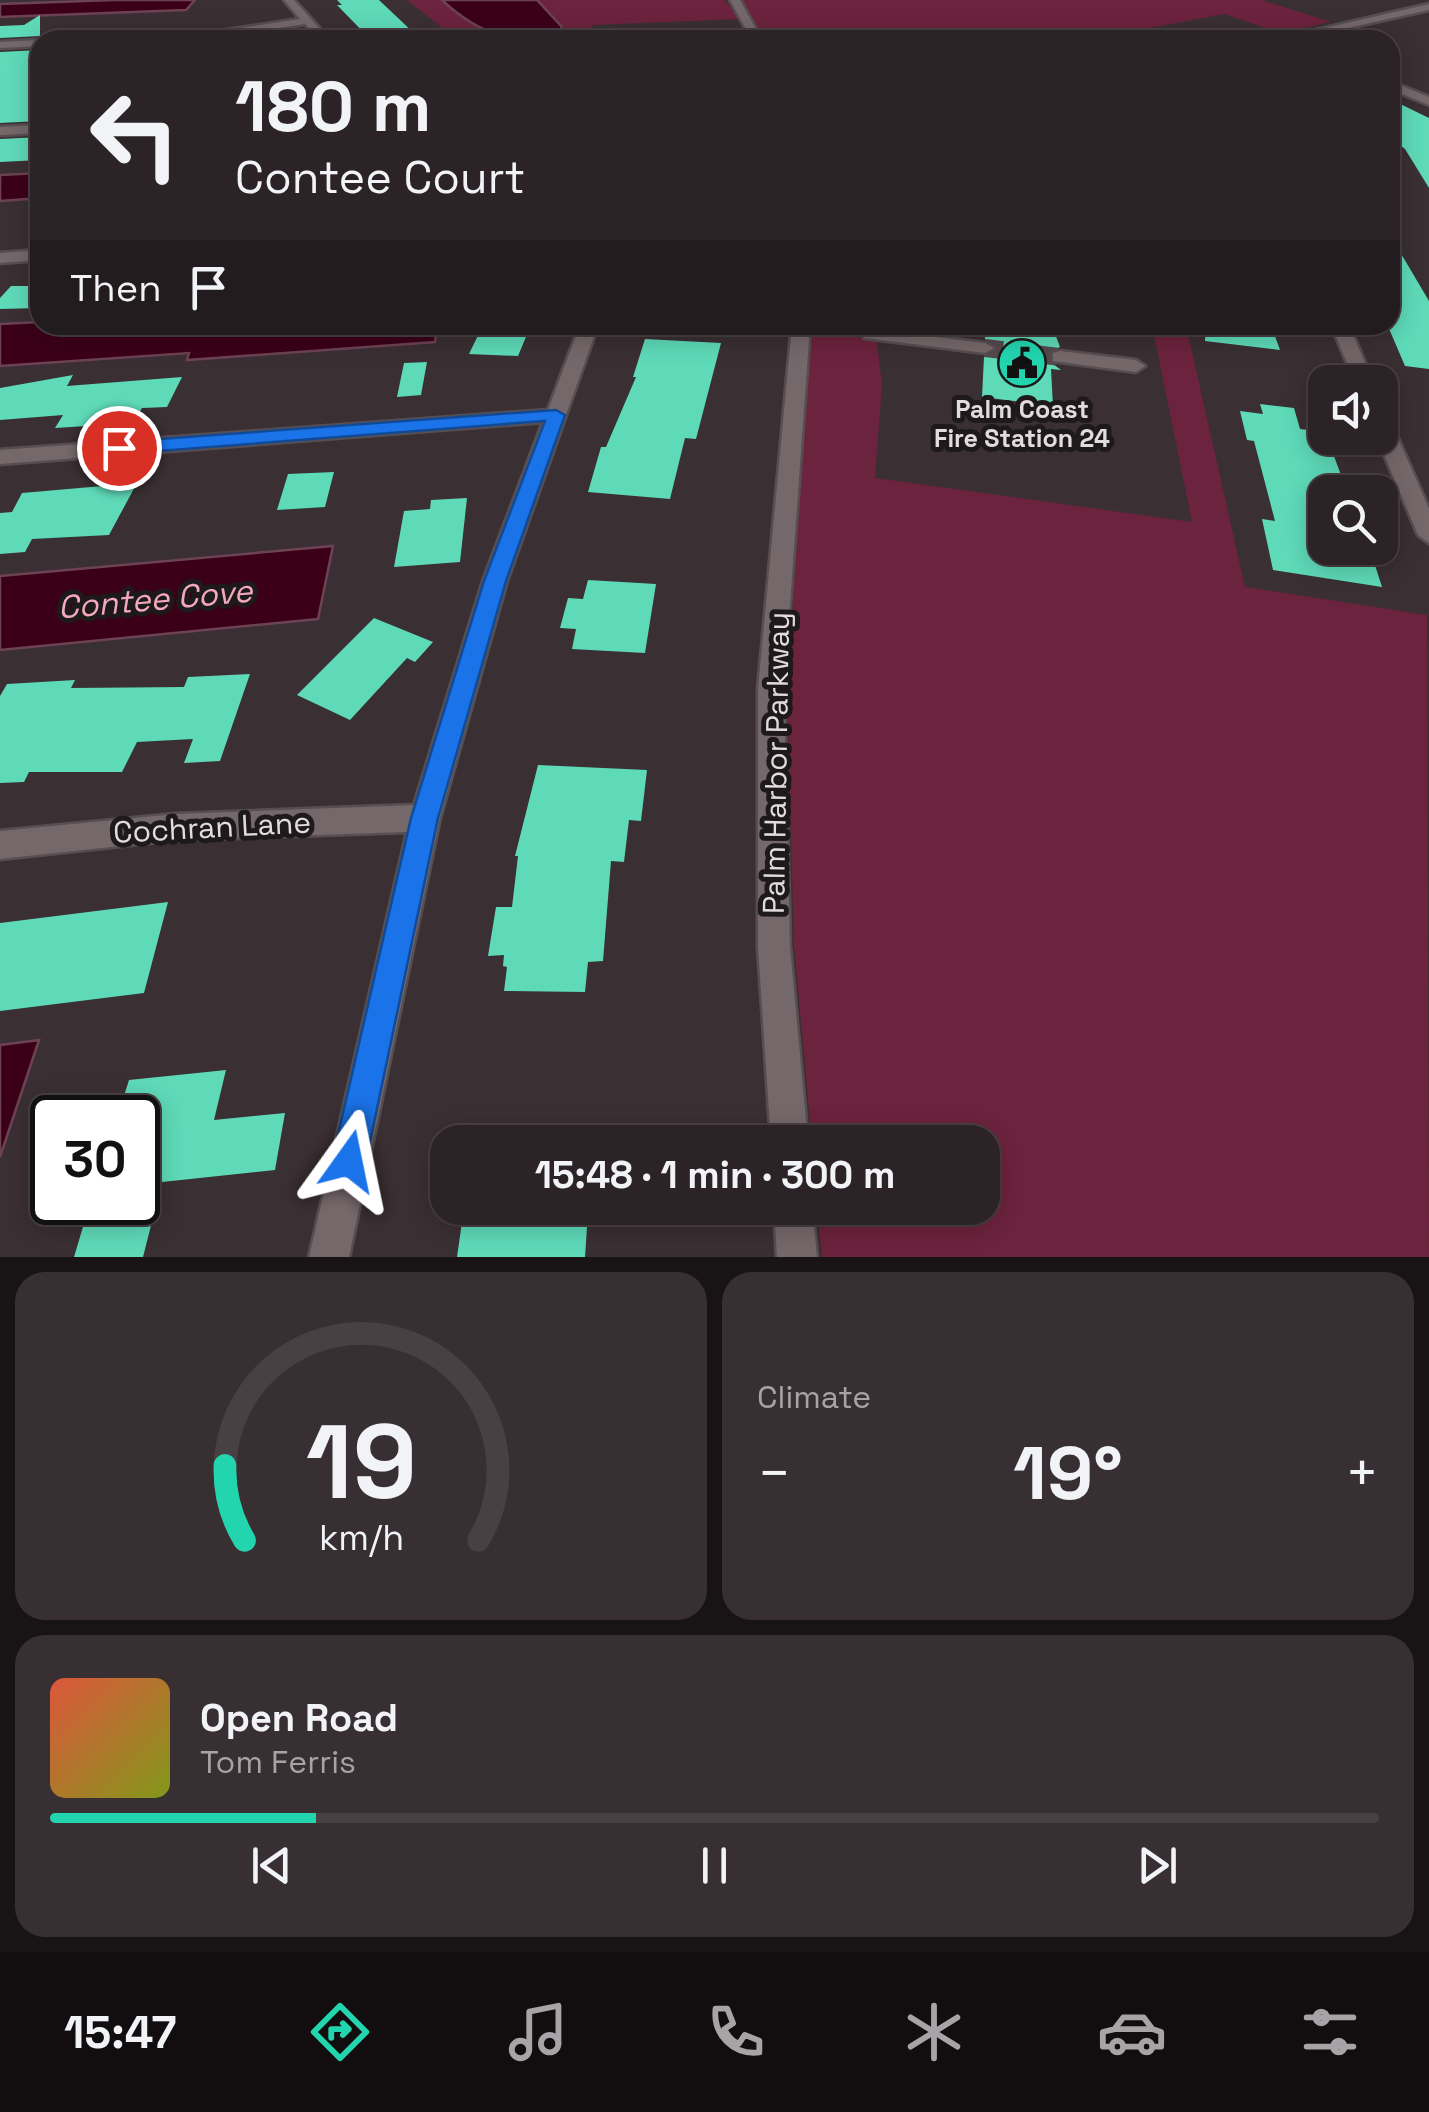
<!DOCTYPE html>
<html lang="en">
<head>
<meta charset="utf-8">
<style>
	:root { --surface:#2c2326; --page:#382f32; --text:#f1f3f6; --muted:#a6a4a7; --line:#484043; --accent:#22d5af }
	body { margin:0; font-family:"Space Grotesk",sans-serif; background:var(--page); color:var(--text); height:100vh; display:flex; flex-direction:column; font-size:38px; white-space:nowrap }
	* { box-sizing:border-box; margin:0 }
	p { font-size:32px; color:var(--muted) }
	.icon { flex:none; width:55px; height:55px; fill:none; stroke:currentColor; stroke-width:2; stroke-linecap:round; stroke-linejoin:round }
	.map { position:relative; height:1257px; overflow:hidden }
	.drawer { display:flex; flex-direction:column; gap:15px; padding:15px; background:#181315; flex:1 }
	.drawer>* { flex:none }
	.guide { position:absolute; left:30px; top:30px; width:1370px; height:305px; border-radius:30px; box-shadow:0 5px 25px #0003,0 0 0 2px var(--line); background:#2c2326; color:var(--text); overflow:hidden }
	.buttons { position:absolute; left:1308px; top:365px; display:grid; gap:20px }
	.buttons a { display:grid; place-items:center; width:90px; height:90px; border-radius:20px; background:var(--surface); box-shadow:0 5px 25px #0003,0 0 0 2px var(--line); font-size:50px }
	.speed { position:absolute; left:30px; top:1095px; display:flex; gap:20px; font-size:50px; font-weight:700; text-align:center }
	.speed>* { display:grid; place-content:center; width:130px; height:130px; border-radius:50%; background:var(--surface); box-shadow:0 5px 25px #0003,0 0 0 2px var(--line); line-height:1 }
	.speed .limit { border:5px solid #111; border-radius:15px; background:#fff; color:#111 }
	.pin { position:absolute; display:grid; place-items:center; width:85px; height:85px; color:#fff; margin:-42px; border:5px solid #fff; border-radius:50%; box-shadow:0 2px 10px #0007 }
	.me { position:absolute; width:110px; margin:-55px; rotate:12deg; stroke-linejoin:round; filter:drop-shadow(0 0 8px #0008) }
	.turn { display:flex; align-items:center; gap:35px; height:210px; padding:0 40px; font-size:45px }
	.turn .icon { width:130px; height:130px; stroke-width:2.5 }
	.turn b { display:block; font-size:70px; line-height:85px }
	.then { display:flex; align-items:center; height:95px; padding:0 40px; background:#0003; gap:20px; font-size:38px }
	.big { font-size:75px; font-weight:800; line-height:1.1 }
	.drawer .tile { flex:1; display:flex; flex-direction:column; justify-content:center; gap:15px; min-width:0; padding:0 35px; border-radius:30px; background:var(--page) }
	.drawer .dial { align-items:center; gap:0 }
	.dial svg { height:260px; overflow:visible; fill:none; stroke:var(--line); stroke-width:7; stroke-linecap:round; text-anchor:middle }
	.dial text { fill:var(--text); stroke:none }
	.song { display:flex; align-items:center; gap:30px }
	.cover { width:120px; height:120px; border-radius:15px; background:linear-gradient(135deg,hsl(10 70% 55%),hsl(70 70% 35%)) }
	.played { height:10px; border-radius:5px; background:linear-gradient(90deg,var(--accent) 20%,var(--line) 20%) }
	.keys { display:flex; justify-content:space-around; direction:ltr }
	.heat { display:flex; justify-content:space-between; align-items:center; font-size:55px; direction:ltr }
	.drawer .tiles { flex:1; display:grid; gap:15px; grid-template-columns:1fr 1fr }
	.tile:last-child { grid-column:span 2 }
	.trip { position:absolute; left:430px; top:1125px; width:570px; height:100px; border-radius:30px; background:var(--surface); box-shadow:0 5px 25px #0003,0 0 0 2px var(--line); font-weight:800; line-height:100px; text-align:center }
	.tab-bar { display:flex; height:160px; justify-content:space-around; align-items:center; background:#120e0f; color:var(--muted) }
	.tab-bar .icon { width:70px; height:70px }
	.tab-bar .current { color:var(--accent) }
	.tab-bar b { font-size:45px; color:var(--text) }
	.map>svg:first-child { display:block }
</style>
</head>
<body>
<div class="map">
<svg width="1429" height="1257" viewBox="0 0 1429 1257">
	<rect width="100%" height="100%" fill="#3a2f32"/>
	<path fill="#6c233d" d="M407,0H725L740,19L593,25L576,40H458Z
		M740,0H1262L1331,22L1281,33L1224,14L1145,29L1172,40H763Z
		M811,325H875L882,385L875,478L1192,522L1152,325H1186L1245,587L1427,615L1429,1257H822L817,1208H982V1142H812L794,946L787,689Z"/>
	<path fill="#3b0018" stroke="#6d4253" stroke-width="2.5" d="M114,0H195L186,10L0,17V4Z
		M442,0H537L561,26L566,38C519,50 476,32 442,0Z
		M40,173V198L0,201V175Z
		M40,322V325H437L435,342L187,360L189,353L0,366V324Z
		M333,546L318,619L0,650V576Z
		M39,1040L0,1157V1045Z"/>
	<path fill="#5edab9" d="M337,0H379L416,35L371,40L337,5H342Z
		M40,15V36L0,38V26L24,25Z
		M40,50V121L0,123V52Z
		M1390,99L1429,118V188L1405,149L1390,137Z
		M40,137V160L0,162V139Z
		M1390,235L1429,301V369L1405,366L1390,331Z
		M11,286H40V308L0,309V298Z
		M483,325H531L518,356L469,354Z
		M986,325L1054,331L1060,347L1050,351L1049,361L1061,370L1051,369L1053,406L982,397L984,357L998,349L985,339Z
		M1206,325H1271L1280,350L1205,341Z
		M645,339L721,343L696,439L685,438L670,499L588,492L601,447H606L636,377H633Z
		M427,362L421,395L397,397L404,363Z
		M73,375L67,386L182,377L167,407L142,408L134,423L55,428L63,415L0,420V388Z
		M1260,404L1294,408L1300,429L1325,432L1341,475L1332,474L1339,492H1325V505L1313,503L1328,555L1374,562L1382,587L1273,570L1262,519L1275,521L1254,441L1247,440L1240,411L1263,414Z
		M334,472L325,507L277,510L288,474Z
		M137,483L109,535L32,539L25,552L0,554V513L12,512L22,493Z
		M467,498L460,562L394,567L404,511L430,509L431,500Z
		M588,580L656,584L645,653L572,649L576,629L560,628L568,598L583,599Z
		M374,618L433,642L415,662L407,658L350,720L297,695Z
		M250,674L220,761L184,763L193,739L137,742L122,772H29L24,782L0,783V696L7,684L75,680L71,688L184,687L188,677Z
		M538,765L647,770L641,821L629,820L624,862L611,861L603,961L588,962L585,992L504,991L507,967L503,966L504,955L488,956L496,907H512L518,856H515Z
		M168,902L144,993L0,1011V923Z
		M226,1070L214,1120L285,1113L275,1170L162,1182L143,1257H74L85,1220L138,1215V1118H117L129,1080Z
		M588,1212L585,1257H457L463,1215Z"/>
	<g fill="none" stroke-linecap="round" stroke-linejoin="round">
		<path stroke="#53494c" stroke-width="18" stroke-dasharray="18 9" stroke-linecap="butt" d="M985,348L1060,357"/>
		<g stroke="#574e51" stroke-width="5">
			<path id="minor" d="M284,0H294L330,40H319L305,24L214,38L111,40L214,32L300,19Z
				M730,0H740L762,40H752Z
				M1429,4V10L1293,40H1273Z
				M40,40V46L0,48V42Z
				M1390,81L1429,97V105L1390,89Z
				M40,125V133L0,135V127Z
				M40,250V260L0,263V253Z
				M580,325H598L507,581L440,818L349,1257H309L407,832L176,840L0,859V831L176,814L414,805L483,581L543,422L0,464V450L548,410Z
				M792,325H810L784,689L790,947L808,1142H771L758,947V689Z
				M1331,325H1349L1373,382H1355Z
				M870,329L985,343L994,348L985,353L864,338V330Z
				M1060,351L1136,360L1145,366L1136,372L1053,361V353Z
				M1380,414L1390,420L1429,509V543L1418,535L1377,438Z
				M774,1208H812L817,1257H777Z"/>
		</g>
		<use href="#minor" fill="#75686b" fill-rule="evenodd"/>
	</g>
	<path fill="#1a73e8" stroke="#114b97" stroke-width="2.5" d="M556,410L565,415L506,581L438,818L366,1161L361,1173L349,1178L337,1173L332,1161L411,818L484,581L545,421L119,454L110,448L119,442Z"/>
	<defs>
		<g id="civic-disc" transform="scale(2.5)"><circle r="9.5" fill="#22d5af" stroke="#1e191a"/><path d="M-.6-6.5H3V-4.5H.6V-3L4-1V1h2V6H-6V1h2V-1L-.6-3ZM-1.2 2.5V6h2.4V2.5Z" fill="#111"/></g>
	</defs>
	<g fill-rule="evenodd">
		<use href="#civic-disc" x="1022" y="363"/>
	</g>
	<g text-anchor="middle" dominant-baseline="central" stroke-width="10" stroke-linejoin="round" paint-order="stroke">
		<g font-size="25" font-weight="bold" fill="#e3dcdd" stroke="#1e191a">
			<text x="1022" y="409">Palm Coast<tspan x="1022" dy="29">Fire Station 24</tspan></text>
		</g>
		<g font-size="30" fill="#e3dcdd" stroke="#1e191a">
			<text transform="translate(776 763) rotate(-89)">Palm Harbor Parkway</text>
			<text transform="translate(212 827) rotate(-3)">Cochran Lane</text>
		</g>
		<g font-size="32" font-style="italic" fill="#f3a9bd" stroke="#1e191a">
			<text transform="translate(155 599) rotate(-5)">Contee Cove</text>
		</g>
	</g>
</svg>
<div class="buttons">
<a><svg class="icon" aria-label="sound" viewBox="0 0 24 24"><path d="M4 9h4l5-4v14l-5-4H4zM17 9q2 3 0 6"/></svg></a>
<a><svg class="icon" aria-label="search" viewBox="0 0 24 24"><circle cx="10" cy="10" r="6"/><path d="M15 15l6 6"/></svg></a>
</div>
<div class="speed"><div class="limit">30</div></div>
<div class="pin" style="left:119px;top:448px;background:#d93025"><svg class="icon" aria-label="arrive" viewBox="0 0 24 24"><path d="M6 21V4h12l-3 4 3 4H6"/></svg></div>
<svg class="me" style="left:349px;top:1161px" viewBox="-20 -20 40 40"><path d="M0-17L14 15 0 8-14 15z" fill="#1a73e8" stroke="#fff" stroke-width="4"/></svg>
<div class="trip">15:48 · 1 min · 300 m</div>
<div class="guide">
<div class="turn"><svg class="icon" aria-label="left" viewBox="0 0 24 24"><path d="M17 20v-9H6M10 6l-5 5 5 5"/></svg><div><b>180 m</b>Contee Court</div></div>
<div class="then">Then<svg class="icon" aria-label="arrive" viewBox="0 0 24 24"><path d="M6 21V4h12l-3 4 3 4H6"/></svg></div>
</div>
</div>
<section class="drawer">
<div class="tiles">
<div class="tile dial"><svg viewBox="0 0 100 80">
<path d="M14 69A42 42 0 1 1 86 69"/>
<path d="M14 69A42 42 0 0 1 8 46" stroke="#22d5af"/>
<text x="50" y="56" font-size="32" font-weight="700">19</text>
<text x="50" y="72" font-size="11">km/h</text>
</svg></div>
<div class="tile"><p>Climate</p>
<div class="heat"><a>−</a><b class="big">19°</b><a>+</a></div>
</div>
<div class="tile">
<div class="song"><i class="cover"></i><div><b>Open Road</b><p>Tom Ferris</p></div></div>
<div class="played"></div>
<div class="keys"><svg class="icon" aria-label="previous" viewBox="0 0 24 24"><path d="M18 5L8 12l10 7zM5 5v14"/></svg><svg class="icon" aria-label="pause" viewBox="0 0 24 24"><path d="M8 5v14M16 5v14"/></svg><svg class="icon" aria-label="next" viewBox="0 0 24 24"><path d="M6 5l10 7-10 7zM19 5v14"/></svg></div>
</div>
</div>
</section>
<nav class="tab-bar">
<b>15:47</b>
<svg class="icon current" aria-label="directions" viewBox="0 0 24 24"><path d="M12 3l9 9-9 9-9-9zM9 14v-3h6M13 9l2 2-2 2"/></svg>
<svg class="icon" aria-label="music" viewBox="0 0 24 24"><path d="M9 18V5l10-2v13"/><circle cx="6" cy="18" r="3"/><circle cx="16" cy="16" r="3"/></svg>
<svg class="icon" aria-label="phone" viewBox="0 0 24 24"><path d="M5 4h4l2 5-3 2q2 4 5 5l2-3 5 2v4C11 20 4 13 5 4z"/></svg>
<svg class="icon" aria-label="climate" viewBox="0 0 24 24"><path d="M12 3v18M4 7l16 10M4 17L20 7"/></svg>
<svg class="icon" aria-label="car" viewBox="0 0 24 24"><path d="M5 17H2v-5l4-1 3-4h7l3 4 3 1v5h-3M9 17h6M6 11h13"/><circle cx="7" cy="17" r="2"/><circle cx="17" cy="17" r="2"/></svg>
<svg class="icon" aria-label="filters" viewBox="0 0 24 24"><path d="M4 7h16M4 17h16"/><circle cx="9" cy="7" r="2"/><circle cx="15" cy="17" r="2"/></svg>
</nav>
</body>
</html>
